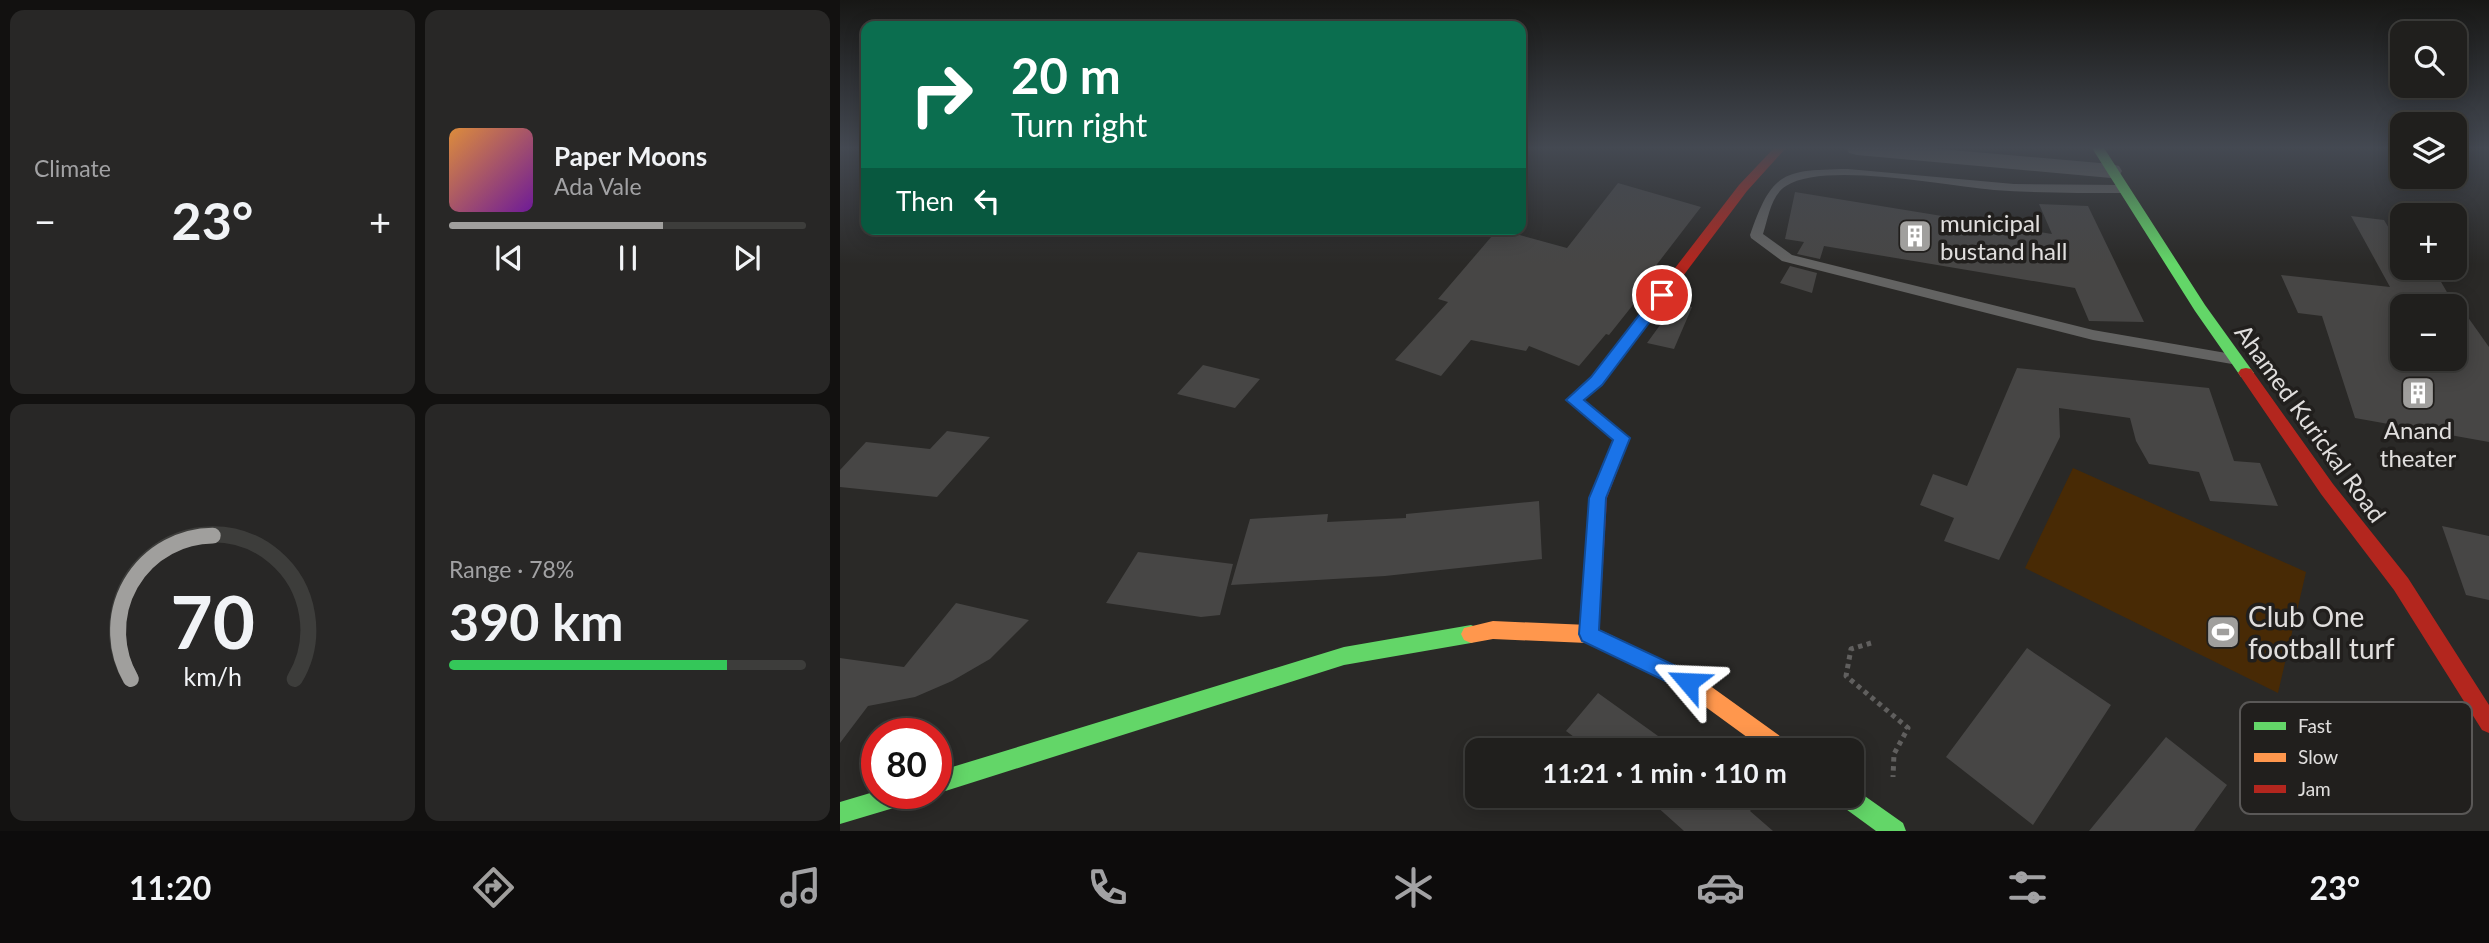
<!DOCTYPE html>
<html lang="en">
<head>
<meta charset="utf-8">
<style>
	:root { --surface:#201f1d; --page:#282726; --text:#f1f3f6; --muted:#a2a2a4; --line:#3d3d3b; --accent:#a09f9d }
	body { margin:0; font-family:Lato,sans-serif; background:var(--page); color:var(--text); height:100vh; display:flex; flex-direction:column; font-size:26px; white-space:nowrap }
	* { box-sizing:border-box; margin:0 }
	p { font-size:23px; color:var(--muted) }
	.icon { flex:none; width:38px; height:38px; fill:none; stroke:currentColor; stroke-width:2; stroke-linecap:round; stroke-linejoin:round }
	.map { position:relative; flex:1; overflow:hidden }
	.panel { display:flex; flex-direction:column; gap:10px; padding:10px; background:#121110; width:840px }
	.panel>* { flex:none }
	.hud { position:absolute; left:21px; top:21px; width:665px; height:214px; border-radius:14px; box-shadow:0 4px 18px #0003,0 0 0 2px var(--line); background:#0b6e4f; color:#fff; overflow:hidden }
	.buttons { position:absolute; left:1550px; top:21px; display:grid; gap:14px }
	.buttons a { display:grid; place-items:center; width:77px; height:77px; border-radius:14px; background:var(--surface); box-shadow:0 4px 18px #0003,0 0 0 2px var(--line); font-size:35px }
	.speed { position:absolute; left:21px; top:718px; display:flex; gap:14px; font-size:35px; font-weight:700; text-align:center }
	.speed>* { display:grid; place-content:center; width:91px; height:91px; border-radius:50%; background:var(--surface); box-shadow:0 4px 18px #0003,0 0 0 2px var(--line); line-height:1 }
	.speed .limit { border:10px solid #d22; background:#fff; color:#111 }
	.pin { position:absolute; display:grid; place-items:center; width:60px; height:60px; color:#fff; margin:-30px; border:4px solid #fff; border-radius:50%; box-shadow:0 2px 7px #0007 }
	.me { position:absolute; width:77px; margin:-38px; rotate:296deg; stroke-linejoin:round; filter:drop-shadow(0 0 5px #0008) }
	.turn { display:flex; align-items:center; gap:24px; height:147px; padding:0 35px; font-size:32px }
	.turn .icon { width:91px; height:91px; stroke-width:2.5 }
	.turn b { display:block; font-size:49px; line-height:60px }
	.then { display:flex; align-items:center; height:66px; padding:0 35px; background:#0003; gap:14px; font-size:26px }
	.big { font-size:52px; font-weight:700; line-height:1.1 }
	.panel .tile { flex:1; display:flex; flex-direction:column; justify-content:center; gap:10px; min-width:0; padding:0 24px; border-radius:14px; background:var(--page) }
	.panel .dial { align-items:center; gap:0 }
	.dial svg { height:182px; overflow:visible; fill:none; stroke:var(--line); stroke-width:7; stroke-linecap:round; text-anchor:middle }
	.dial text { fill:var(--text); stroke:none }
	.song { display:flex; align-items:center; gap:21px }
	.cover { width:84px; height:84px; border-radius:10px; background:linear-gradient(135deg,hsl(30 70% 55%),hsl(280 70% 35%)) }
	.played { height:7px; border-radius:4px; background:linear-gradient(90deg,var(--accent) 60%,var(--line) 60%) }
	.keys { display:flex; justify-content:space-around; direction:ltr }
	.heat { display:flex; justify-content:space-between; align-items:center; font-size:38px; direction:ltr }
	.charge { height:10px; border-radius:5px; background:linear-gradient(90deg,#34c759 78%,var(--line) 0) }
	.panel .tiles { flex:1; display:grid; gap:10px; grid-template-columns:repeat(2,1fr) }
	.trip { position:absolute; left:625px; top:738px; width:399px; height:70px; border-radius:14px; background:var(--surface); box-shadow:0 4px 18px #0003,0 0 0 2px var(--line); font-weight:700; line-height:70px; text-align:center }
	.tabs { display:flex; height:112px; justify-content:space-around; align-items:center; background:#0d0c0c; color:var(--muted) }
	.tabs .icon { width:49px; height:49px }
	.tabs .current { color:var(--accent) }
	.tabs b { font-size:32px; color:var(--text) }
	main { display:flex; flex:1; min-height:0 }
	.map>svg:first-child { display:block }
</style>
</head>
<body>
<main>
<section class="panel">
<div class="tiles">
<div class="tile"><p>Climate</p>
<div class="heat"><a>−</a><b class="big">23°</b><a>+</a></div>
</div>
<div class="tile">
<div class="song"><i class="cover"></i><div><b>Paper Moons</b><p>Ada Vale</p></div></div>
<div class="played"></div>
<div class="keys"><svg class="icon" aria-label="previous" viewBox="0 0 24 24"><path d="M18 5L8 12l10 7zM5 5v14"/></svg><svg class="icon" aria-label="pause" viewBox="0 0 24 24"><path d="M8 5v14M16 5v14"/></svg><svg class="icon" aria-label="next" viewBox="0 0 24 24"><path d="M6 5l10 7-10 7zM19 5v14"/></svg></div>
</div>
<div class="tile dial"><svg viewBox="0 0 100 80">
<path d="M14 69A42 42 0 1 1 86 69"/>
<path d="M14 69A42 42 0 0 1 50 6" stroke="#a09f9d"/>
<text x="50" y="56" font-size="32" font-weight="700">70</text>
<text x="50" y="72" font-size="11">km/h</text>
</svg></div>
<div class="tile"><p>Range · 78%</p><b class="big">390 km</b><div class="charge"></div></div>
</div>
</section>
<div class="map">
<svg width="1649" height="831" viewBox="0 0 1649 831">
	<rect width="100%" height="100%" fill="#2a2927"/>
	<path fill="#482a05" d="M1233,468L1466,572L1438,693L1185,568Z"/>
	<path fill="#474645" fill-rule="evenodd" d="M778,183L861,207L798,289L804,291L769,335L766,334L739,366L689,346L686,351L631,340L601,376L555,360L608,302L598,299L658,229L727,248Z
		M955,192L1212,234L1199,204L1248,206L1304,322L1249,321L1235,288L984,246L980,259L957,254L964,242L945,239Z
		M1511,216L1544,220L1563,251V268H1593L1615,306V299L1649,347V442L1515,418L1482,316L1458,313L1441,275L1550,287ZM1563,306H1615V359H1563Z
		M950,266L977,273L972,293L940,283Z
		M836,303L852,307L834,349L807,343Z
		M363,365L420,379L395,408L337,394Z
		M1177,368L1369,388L1394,461L1420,463L1438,506L1370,501L1359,472L1309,464L1296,441L1290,418L1219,408L1220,437L1159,560L1104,541L1114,518L1080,505L1093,474L1127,486Z
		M107,431L150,437L97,497L0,487V470L26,442L90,449Z
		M699,501L702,559L545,576L391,585L410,519L488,514L487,522L566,518V514Z
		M1602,526L1649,536V600L1626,595Z
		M298,552L393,564L380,615L361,617L266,603Z
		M116,603L189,620L150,659L112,681L75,697L28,706L0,743V658L64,667Z
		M1187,648L1271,705L1193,825L1106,757Z
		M758,693L839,751H753L726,731Z
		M1326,737L1387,785L1354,831H1249Z
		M805,796H903L915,805L910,811L933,831H844Z"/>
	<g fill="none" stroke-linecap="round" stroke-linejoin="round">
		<path stroke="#605f5e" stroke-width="5" stroke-dasharray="4.5 4.5" stroke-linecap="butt" d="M1031,643L1011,649L1006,676L1068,728L1054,754L1053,777"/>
		<path fill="#636362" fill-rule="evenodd" d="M1008,169L1174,184L1283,185L1289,189L1283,193C1240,193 1197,193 1154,190C1106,186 984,161 946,186C931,195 928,219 923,234L952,255L1253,330L1392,354L1399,359L1392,364L1253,340L942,261L911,238L910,235C932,172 942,170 1008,169Z"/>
		<path fill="#636362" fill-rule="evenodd" d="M1006,148H1089L1271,164L1279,166L1282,171L1279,176L1271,178L1017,155L1009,153Z"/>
		<path fill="#63d668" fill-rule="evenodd" d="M1252,148H1264L1365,305L1411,369L1414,373L1411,377H1401L1355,311Z
			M631,625L638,628L641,634L638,640L631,643L504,665L96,794L93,793H96V772L504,647Z
			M1012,787L1063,823L1066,831H1036L999,804L996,796H1012Z
			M37,791L78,793L75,801L67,804L0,824V802Z"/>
		<path fill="#ff974d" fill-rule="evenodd" d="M653,621L749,625L756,628L855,675L951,744L954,751H926L841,689L747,643L653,639L631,643L624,640L621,634L624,628Z"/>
		<path fill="#b3261e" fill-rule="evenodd" d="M934,148H946L907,191L761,385L744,400L790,438L767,498L759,634L756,640L749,643L742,640L739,634L749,498L773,440L726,400L751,377L899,185Z
			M1406,368L1411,369L1493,484L1568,578L1649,705V733L1642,730L1554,590L1481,494L1401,377L1398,373L1401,369Z"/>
	</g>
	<linearGradient id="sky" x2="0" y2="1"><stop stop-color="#171715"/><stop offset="0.56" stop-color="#444952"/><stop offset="1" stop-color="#444952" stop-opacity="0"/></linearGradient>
	<rect width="1649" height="264" fill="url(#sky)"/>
	<path fill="#1a73e8" stroke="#114b97" stroke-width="2" d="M822,291L827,292V299L762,385L744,400L790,438L766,498L759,630L855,675L858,682L855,689L848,692L742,641L739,634L749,498L773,440L726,400L751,377L817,292Z"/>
	<defs>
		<g id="building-square" transform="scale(1.75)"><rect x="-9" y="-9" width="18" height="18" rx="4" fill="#a09f9d" stroke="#211f1d"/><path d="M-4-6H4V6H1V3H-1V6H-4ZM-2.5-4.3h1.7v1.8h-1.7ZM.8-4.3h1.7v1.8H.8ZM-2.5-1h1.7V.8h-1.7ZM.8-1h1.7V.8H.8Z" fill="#fff"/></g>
		<g id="stadium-square" transform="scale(1.75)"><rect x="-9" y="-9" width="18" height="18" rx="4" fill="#a09f9d" stroke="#211f1d"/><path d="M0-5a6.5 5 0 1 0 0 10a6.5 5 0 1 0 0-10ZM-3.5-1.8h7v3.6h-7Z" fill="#fff"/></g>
	</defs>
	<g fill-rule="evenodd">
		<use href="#building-square" x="1075" y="236"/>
		<use href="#building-square" x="1578" y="393"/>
		<use href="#stadium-square" x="1383" y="632"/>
	</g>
	<g text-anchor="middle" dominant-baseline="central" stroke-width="7" stroke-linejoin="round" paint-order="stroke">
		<g font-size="24" fill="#e0dedd" stroke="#211f1d" text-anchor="start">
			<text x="1100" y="222">municipal<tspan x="1100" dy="28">bustand hall</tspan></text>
			<text x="1578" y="429" text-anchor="middle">Anand<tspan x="1578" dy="28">theater</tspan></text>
		</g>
		<g font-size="24" fill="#e0dedd" stroke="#211f1d">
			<text transform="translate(1471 423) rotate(54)">Ahamed Kurickal Road</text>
		</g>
		<g font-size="28" fill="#e0dedd" stroke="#211f1d" text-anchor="start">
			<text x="1408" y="616">Club One<tspan x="1408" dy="32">football turf</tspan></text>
		</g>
	</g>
	<rect x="1400" y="702" width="232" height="112" rx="10" fill="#211f1d" stroke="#5a5857" stroke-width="2"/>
	<rect x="1414" y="722" width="32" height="8" fill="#63d668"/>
	<rect x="1414" y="753" width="32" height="9" fill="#ff974d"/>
	<rect x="1414" y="785" width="32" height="8" fill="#b3261e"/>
	<g font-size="19" fill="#e0dedd">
		<text x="1458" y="733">Fast</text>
		<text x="1458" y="764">Slow</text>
		<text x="1458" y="796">Jam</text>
	</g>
</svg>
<div class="buttons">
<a><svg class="icon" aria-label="search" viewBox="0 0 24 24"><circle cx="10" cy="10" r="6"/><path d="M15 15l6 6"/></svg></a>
<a><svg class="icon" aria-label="layers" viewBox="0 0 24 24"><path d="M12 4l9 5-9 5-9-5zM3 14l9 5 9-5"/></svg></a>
<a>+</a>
<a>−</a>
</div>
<div class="speed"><div class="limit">80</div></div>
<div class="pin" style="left:822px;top:295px;background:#d93025"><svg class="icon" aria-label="arrive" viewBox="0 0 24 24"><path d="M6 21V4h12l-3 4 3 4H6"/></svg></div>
<svg class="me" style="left:848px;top:682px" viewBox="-20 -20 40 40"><path d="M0-17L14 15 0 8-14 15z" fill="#1a73e8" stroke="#fff" stroke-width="4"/></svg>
<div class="trip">11:21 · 1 min · 110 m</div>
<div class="hud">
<div class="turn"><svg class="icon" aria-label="right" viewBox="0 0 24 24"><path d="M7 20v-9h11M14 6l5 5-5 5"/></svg><div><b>20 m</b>Turn right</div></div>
<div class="then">Then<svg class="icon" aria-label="left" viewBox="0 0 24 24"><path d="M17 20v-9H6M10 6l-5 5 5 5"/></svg></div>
</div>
</div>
</main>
<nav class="tabs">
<b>11:20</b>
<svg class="icon current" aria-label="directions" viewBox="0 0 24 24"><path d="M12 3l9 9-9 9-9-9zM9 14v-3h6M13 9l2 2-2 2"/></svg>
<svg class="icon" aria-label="music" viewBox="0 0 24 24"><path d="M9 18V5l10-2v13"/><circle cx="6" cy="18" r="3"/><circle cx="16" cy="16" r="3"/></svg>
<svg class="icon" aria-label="phone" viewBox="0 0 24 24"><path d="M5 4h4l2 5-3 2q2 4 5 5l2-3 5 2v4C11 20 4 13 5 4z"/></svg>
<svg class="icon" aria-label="climate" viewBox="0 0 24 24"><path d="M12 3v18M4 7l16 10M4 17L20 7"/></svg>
<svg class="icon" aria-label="car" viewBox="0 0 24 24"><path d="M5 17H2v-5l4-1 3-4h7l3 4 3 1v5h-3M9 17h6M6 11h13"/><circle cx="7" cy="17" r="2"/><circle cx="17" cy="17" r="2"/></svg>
<svg class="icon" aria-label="filters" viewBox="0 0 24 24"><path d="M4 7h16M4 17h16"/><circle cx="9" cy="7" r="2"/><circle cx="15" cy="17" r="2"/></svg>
<b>23°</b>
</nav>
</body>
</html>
